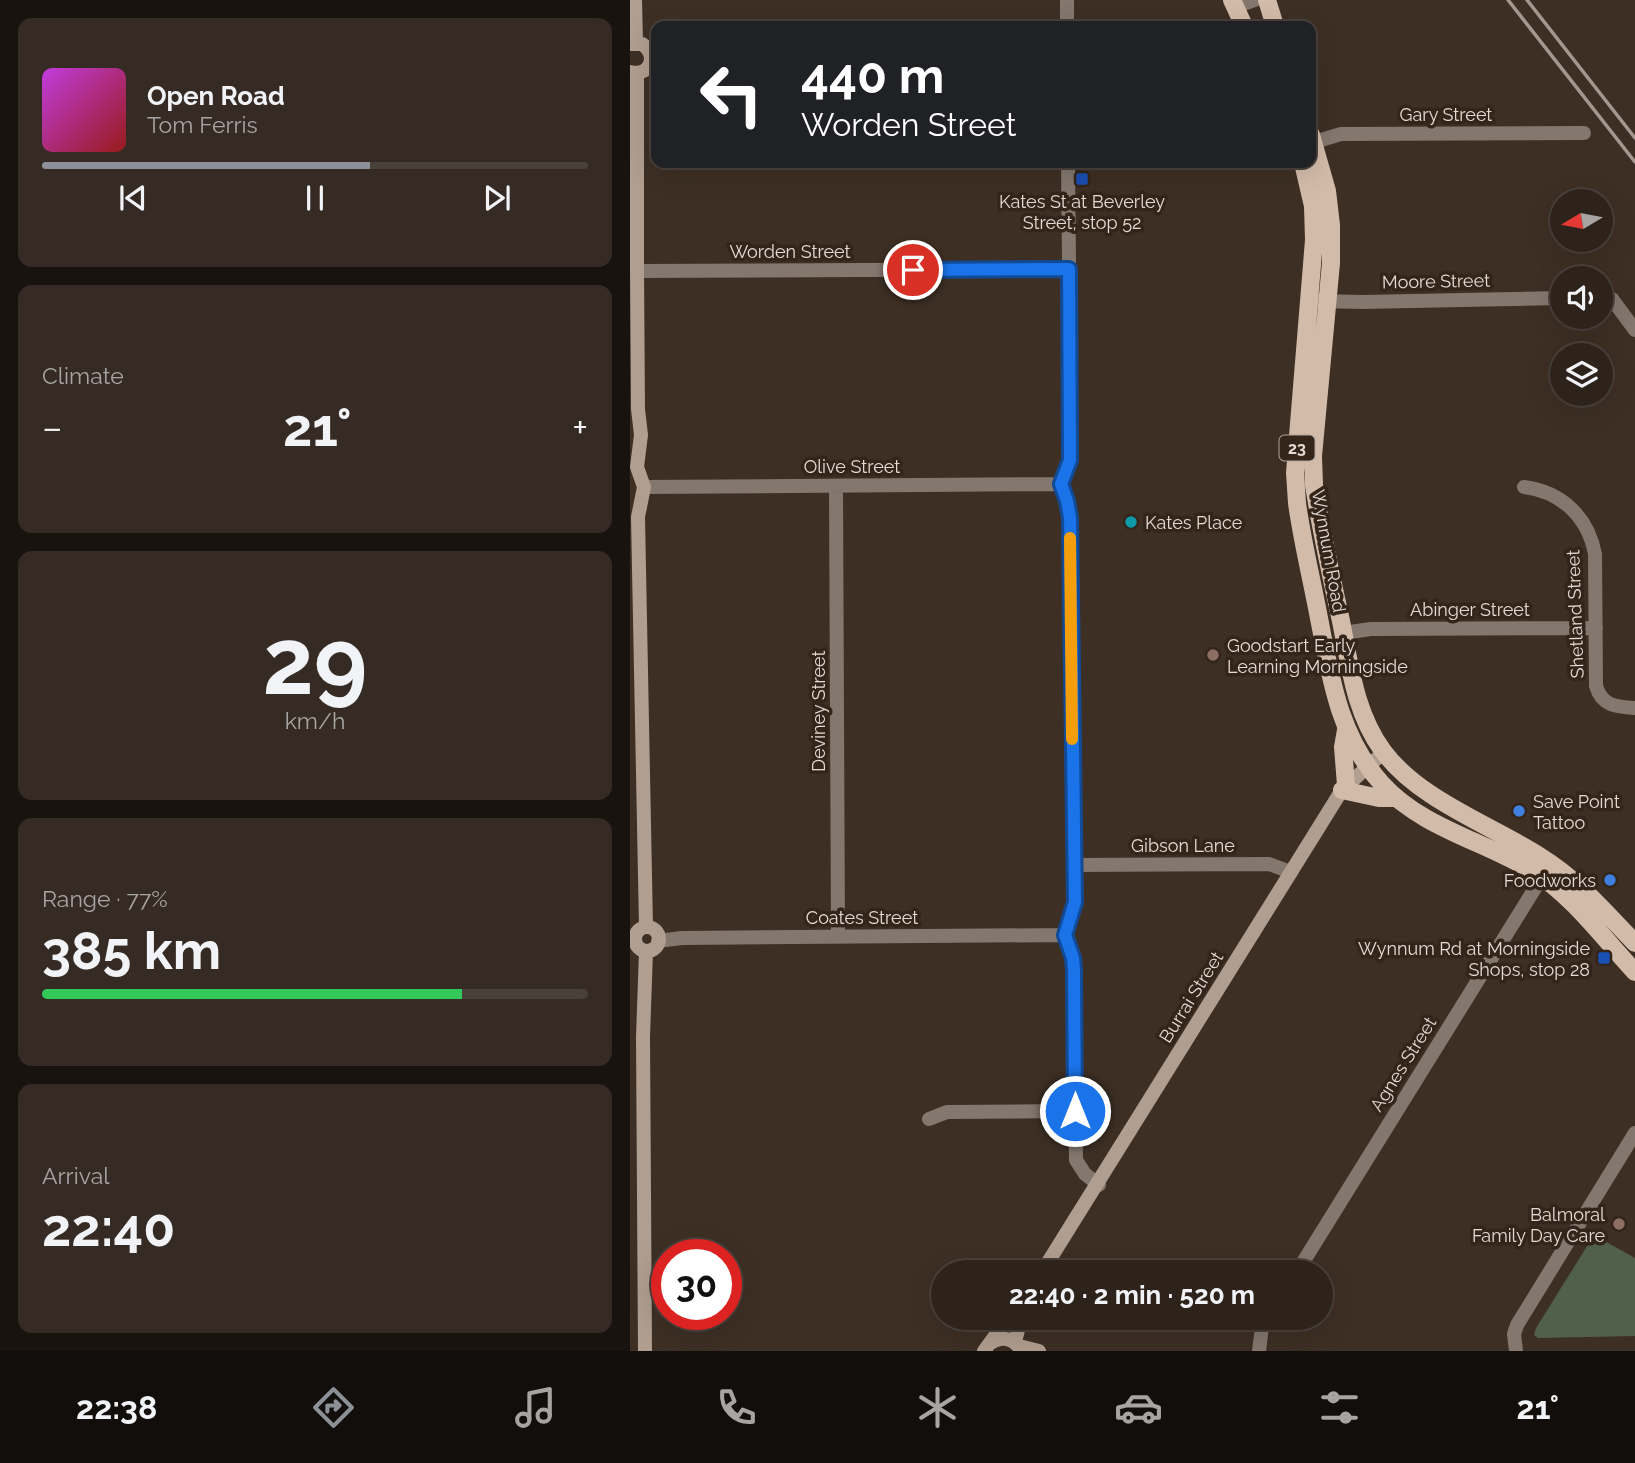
<!DOCTYPE html>
<html lang="en">
<head>
<meta charset="utf-8">
<style>
	:root { --surface:#2e231b; --page:#362b24; --text:#f1f3f6; --muted:#a7a4a3; --line:#49403a; --accent:#8c9099 }
	body { margin:0; font-family:Raleway,sans-serif; background:var(--page); color:var(--text); height:100vh; display:flex; flex-direction:column; font-size:26px; white-space:nowrap }
	* { box-sizing:border-box; margin:0 }
	p { font-size:23px; color:var(--muted) }
	.icon { flex:none; width:38px; height:38px; fill:none; stroke:currentColor; stroke-width:2; stroke-linecap:round; stroke-linejoin:round }
	.map { position:relative; flex:1; overflow:hidden }
	.panel { display:flex; flex-direction:column; gap:18px; padding:18px; background:#19130f; width:630px }
	.panel>* { flex:none }
	.banner { position:absolute; left:21px; top:21px; width:665px; height:147px; border-radius:14px; box-shadow:0 7px 28px #0002,0 0 0 2px var(--line); background:#202124; color:#fff; overflow:hidden }
	.needle { width:46px; rotate:260deg }
	.buttons { position:absolute; left:920px; top:189px; display:grid; gap:14px }
	.buttons a { display:grid; place-items:center; width:63px; height:63px; border-radius:50%; background:var(--surface); box-shadow:0 7px 28px #0002,0 0 0 2px var(--line); font-size:35px }
	.speed { position:absolute; left:21px; top:1239px; display:flex; gap:14px; font-size:35px; font-weight:700; text-align:center }
	.speed>* { display:grid; place-content:center; width:91px; height:91px; border-radius:50%; background:var(--surface); box-shadow:0 7px 28px #0002,0 0 0 2px var(--line); line-height:1 }
	.speed .limit { border:10px solid #d22; background:#fff; color:#111 }
	.pin { position:absolute; display:grid; place-items:center; width:60px; height:60px; color:#fff; margin:-30px; border:4px solid #fff; border-radius:50%; box-shadow:0 2px 7px #0007 }
	.me { position:absolute; width:77px; margin:-38px; rotate:0deg; stroke-linejoin:round; filter:drop-shadow(0 0 5px #0008) }
	.turn { display:flex; align-items:center; gap:24px; height:147px; padding:0 35px; font-size:32px }
	.turn .icon { width:91px; height:91px; stroke-width:2.5 }
	.turn b { display:block; font-size:49px; line-height:60px }
	.big { font-size:52px; font-weight:700; line-height:1.1 }
	.panel .widget { flex:1; display:flex; flex-direction:column; justify-content:center; gap:10px; min-width:0; padding:0 24px; border-radius:14px; background:var(--page) }
	.panel .dial { align-items:center; gap:0 }
	.dial b { font-size:91px; line-height:1 }
	.song { display:flex; align-items:center; gap:21px }
	.cover { width:84px; height:84px; border-radius:10px; background:linear-gradient(135deg,hsl(290 70% 55%),hsl(0 70% 35%)) }
	.played { height:7px; border-radius:4px; background:linear-gradient(90deg,var(--accent) 60%,var(--line) 60%) }
	.keys { display:flex; justify-content:space-around; direction:ltr }
	.heat { display:flex; justify-content:space-between; align-items:center; font-size:38px; direction:ltr }
	.charge { height:10px; border-radius:5px; background:linear-gradient(90deg,#34c759 77%,var(--line) 0) }
	.trip { position:absolute; left:301px; top:1260px; width:402px; height:70px; border-radius:35px; background:var(--surface); box-shadow:0 7px 28px #0002,0 0 0 2px var(--line); font-weight:700; line-height:70px; text-align:center }
	.tabs { display:flex; height:112px; justify-content:space-around; align-items:center; background:#120e0b; color:var(--muted) }
	.tabs .icon { width:49px; height:49px }
	.tabs .on { color:var(--accent) }
	.tabs b { font-size:32px; color:var(--text) }
	main { display:flex; flex:1; min-height:0 }
	.map>svg:first-child { display:block }
</style>
</head>
<body>
<main>
<section class="panel">
<div class="widget">
<div class="song"><i class="cover"></i><div><b>Open Road</b><p>Tom Ferris</p></div></div>
<div class="played"></div>
<div class="keys"><svg class="icon" aria-label="previous" viewBox="0 0 24 24"><path d="M18 5L8 12l10 7zM5 5v14"/></svg><svg class="icon" aria-label="pause" viewBox="0 0 24 24"><path d="M8 5v14M16 5v14"/></svg><svg class="icon" aria-label="next" viewBox="0 0 24 24"><path d="M6 5l10 7-10 7zM19 5v14"/></svg></div>
</div>
<div class="widget"><p>Climate</p>
<div class="heat"><a>−</a><b class="big">21°</b><a>+</a></div>
</div>
<div class="widget dial"><b>29</b><p>km/h</p></div>
<div class="widget"><p>Range · 77%</p><b class="big">385 km</b><div class="charge"></div></div>
<div class="widget"><p>Arrival</p><b class="big">22:40</b></div>
</section>
<div class="map">
<svg width="1005" height="1351" viewBox="0 0 1005 1351">
	<rect width="100%" height="100%" fill="#3d2f24"/>
	<path fill="#50604b" d="M964,1235L1005,1258V1336L908,1338L904,1335L906,1328Z"/>
	<g fill="none" stroke-linecap="round" stroke-linejoin="round">
		<path stroke="#83776e" stroke-width="14" d="M437,0V26
			M605,7L625,0
			M681,143L711,134L954,133
			M438,163L441,460L431,484L440,518L445,902L435,935L443,958L444,970L446,1160L455,1174L469,1185
			M7,271L439,269
			M971,297L982,299L1005,330
			M688,301L732,302L933,298
			M206,486L208,937
			M14,487L431,484
			M894,487C932,492 958,517 965,554L966,686C972,706 986,707 1005,708
			M713,633L741,629L966,628
			M443,865L639,864L661,872
			M28,941L52,938L435,935
			M299,1119L317,1112L445,1111
			M667,1272L912,877
			M629,1351L632,1327L638,1318
			M886,1351L884,1334L887,1325L1005,1133"/>
		<path stroke="#b09e90" stroke-width="14" d="M5,0L6,43
			M0,44H12C29,55 20,77 0,72
			M7,74V271L8,409L11,435L7,467L14,487L8,517L16,927
			M5 939a12 12 0 1 1 24 0a12 12 0 1 1-24 0Z
			M412,1272L712,790L754,752
			M385,1342L391,1318
			M359,1344C372,1335 384,1338 392,1351
			M389,1346L409,1351
			M15,1351L13,1037L16,951
			M354,1351L378,1318"/>
		<path stroke="#d3bba9" stroke-width="18" d="M602,0L614,26
			M637,0L645,26
			M681,135L697,191L701,225V263L683,456L684,485C691,531 701,576 711,621C720,666 725,713 753,751C789,800 861,825 911,857C948,880 975,912 1005,943
			M673,163L683,206L684,240L665,473L667,503C672,540 681,576 688,613C700,674 708,736 752,784C792,828 854,841 903,871C943,896 973,938 1005,972
			M716,785L713,747L716,730
			M712,790L749,798H766"/>
		<path stroke="#a3988f" stroke-width="3.5" d="M878,0L1005,162
			M897,0L1005,138"/>
	</g>
	<g fill="none" stroke-linecap="round" stroke-linejoin="round">
		<g stroke="#114b97" stroke-width="18">
			<path id="route" d="M283,270L439,269L440,460L431,484L437,501L440,518L445,902L435,935L443,958L444,970L445,1111"/>
		</g>
		<use href="#route" stroke="#1a73e8" stroke-width="12"/>
		<path stroke="#f59e0b" stroke-width="12" d="M440,538L442,739"/>
	</g>
	<g fill="#1a4fb4" stroke="#33251a" stroke-width="2.5">
		<rect x="445" y="172" width="14" height="14" rx="3.5"/>
		<rect x="967" y="951" width="14" height="14" rx="3.5"/>
	</g>
	<circle fill="#0f9aa8" stroke="#33251a" stroke-width="2.5" cx="501" cy="522" r="7"/>
	<g fill="#8d6e63" stroke="#33251a" stroke-width="2.5">
		<circle cx="583" cy="655" r="7"/>
		<circle cx="989" cy="1224" r="7"/>
	</g>
	<g fill="#3f7fe0" stroke="#33251a" stroke-width="2.5">
		<circle cx="889" cy="811" r="7"/>
		<circle cx="980" cy="880" r="7"/>
	</g>
	<g text-anchor="middle" dominant-baseline="central" stroke-width="7" stroke-linejoin="round" paint-order="stroke">
		<rect fill="#33251a" stroke="#aea49c" stroke-width="2" x="649.5" y="435.5" width="35" height="25" rx="5"/>
		<g font-size="16" font-weight="bold" fill="#e3dad3">
			<text x="667" y="448">23</text>
		</g>
		<g font-size="18" fill="#e3dad3" stroke="#33251a">
			<text x="816" y="114">Gary Street</text>
			<text x="160" y="251">Worden Street</text>
			<text transform="translate(806 281) rotate(-1)">Moore Street</text>
			<text x="222" y="466">Olive Street</text>
			<text transform="translate(699 551) rotate(80)">Wynnum Road</text>
			<text x="840" y="609">Abinger Street</text>
			<text transform="translate(945 614) rotate(-92)">Shetland Street</text>
			<text transform="translate(188 711) rotate(-90)">Deviney Street</text>
			<text x="553" y="845">Gibson Lane</text>
			<text x="232" y="917">Coates Street</text>
			<text transform="translate(561 997) rotate(-58)">Burrai Street</text>
			<text transform="translate(773 1064) rotate(-58)">Agnes Street</text>
		</g>
		<g font-size="18" fill="#e3dad3" stroke="#33251a" text-anchor="start">
			<text x="452" y="201" text-anchor="middle">Kates St at Beverley<tspan x="452" dy="21">Street, stop 52</tspan></text>
			<text x="515" y="522">Kates Place</text>
			<text x="597" y="645">Goodstart Early<tspan x="597" dy="21">Learning Morningside</tspan></text>
			<text x="903" y="801">Save Point<tspan x="903" dy="21">Tattoo</tspan></text>
			<text x="966" y="880" text-anchor="end">Foodworks</text>
			<text x="960" y="948" text-anchor="end">Wynnum Rd at Morningside<tspan x="960" dy="21">Shops, stop 28</tspan></text>
			<text x="975" y="1214" text-anchor="end">Balmoral<tspan x="975" dy="21">Family Day Care</tspan></text>
		</g>
	</g>
</svg>
<div class="buttons">
<a><svg class="needle" viewBox="-14 -14 28 28"><path d="M0-13l5 13h-10z" fill="#e53935"/><path d="M0 13l5-13h-10z" fill="#a7a4a3"/></svg></a>
<a><svg class="icon" aria-label="sound" viewBox="0 0 24 24"><path d="M4 9h4l5-4v14l-5-4H4zM17 9q2 3 0 6"/></svg></a>
<a><svg class="icon" aria-label="layers" viewBox="0 0 24 24"><path d="M12 4l9 5-9 5-9-5zM3 14l9 5 9-5"/></svg></a>
</div>
<div class="speed"><div class="limit">30</div></div>
<div class="pin" style="left:283px;top:270px;background:#d93025"><svg class="icon" aria-label="arrive" viewBox="0 0 24 24"><path d="M6 21V4h12l-3 4 3 4H6"/></svg></div>
<svg class="me" style="left:445px;top:1111px" viewBox="-20 -20 40 40"><circle r="17" fill="#1a73e8" stroke="#fff" stroke-width="3"/><path d="M0-11L8 9 0 5-8 9z" fill="#fff"/></svg>
<div class="trip">22:40 · 2 min · 520 m</div>
<div class="banner">
<div class="turn"><svg class="icon" aria-label="left" viewBox="0 0 24 24"><path d="M17 20v-9H6M10 6l-5 5 5 5"/></svg><div><b>440 m</b>Worden Street</div></div>
</div>
</div>
</main>
<nav class="tabs">
<b>22:38</b>
<svg class="icon on" aria-label="directions" viewBox="0 0 24 24"><path d="M12 3l9 9-9 9-9-9zM9 14v-3h6M13 9l2 2-2 2"/></svg>
<svg class="icon" aria-label="music" viewBox="0 0 24 24"><path d="M9 18V5l10-2v13"/><circle cx="6" cy="18" r="3"/><circle cx="16" cy="16" r="3"/></svg>
<svg class="icon" aria-label="phone" viewBox="0 0 24 24"><path d="M5 4h4l2 5-3 2q2 4 5 5l2-3 5 2v4C11 20 4 13 5 4z"/></svg>
<svg class="icon" aria-label="climate" viewBox="0 0 24 24"><path d="M12 3v18M4 7l16 10M4 17L20 7"/></svg>
<svg class="icon" aria-label="car" viewBox="0 0 24 24"><path d="M5 17H2v-5l4-1 3-4h7l3 4 3 1v5h-3M9 17h6M6 11h13"/><circle cx="7" cy="17" r="2"/><circle cx="17" cy="17" r="2"/></svg>
<svg class="icon" aria-label="filters" viewBox="0 0 24 24"><path d="M4 7h16M4 17h16"/><circle cx="9" cy="7" r="2"/><circle cx="15" cy="17" r="2"/></svg>
<b>21°</b>
</nav>
</body>
</html>
